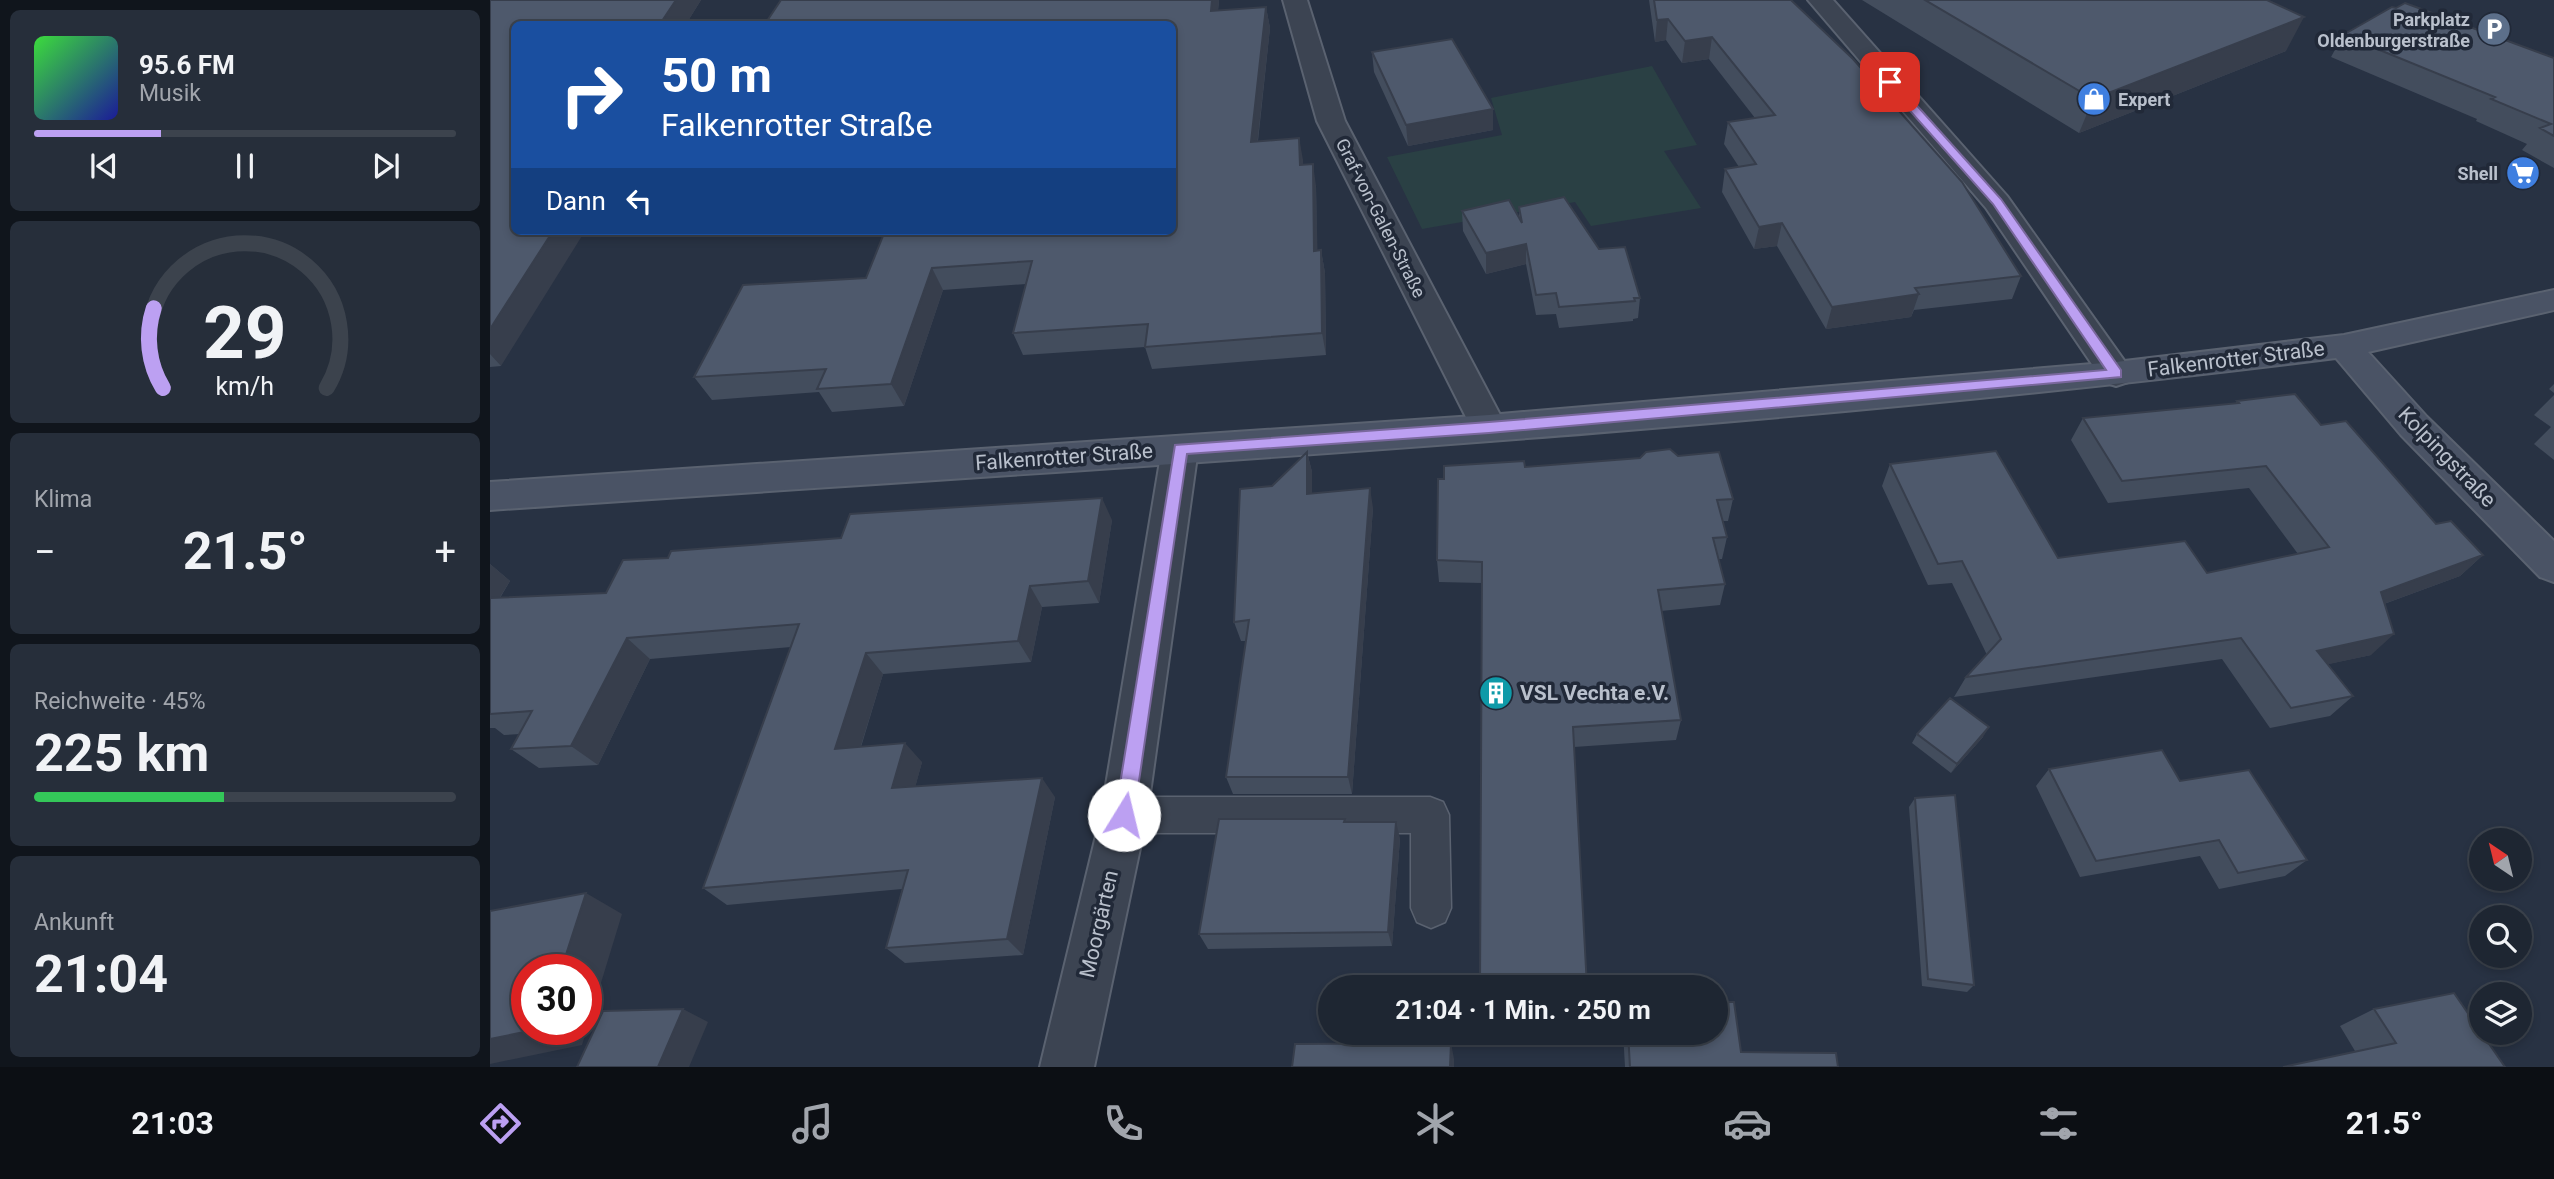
<!DOCTYPE html>
<html lang="de">
<head>
<meta charset="utf-8">
<style>
	:root { --surface:#1e2632; --page:#262e3a; --text:#f1f3f6; --muted:#a1a5ac; --line:#3c434d; --accent:#bca0f2 }
	body { margin:0; font-family:Roboto,sans-serif; background:var(--page); color:var(--text); height:100vh; display:flex; flex-direction:column; font-size:26px; white-space:nowrap }
	* { box-sizing:border-box; margin:0 }
	p { font-size:23px; color:var(--muted) }
	.icon { flex:none; width:38px; height:38px; fill:none; stroke:currentColor; stroke-width:2; stroke-linecap:round; stroke-linejoin:round }
	.map { position:relative; flex:1; overflow:hidden }
	.panel { display:flex; flex-direction:column; gap:10px; padding:10px; background:#10151c; width:490px }
	.panel>* { flex:none }
	.banner { position:absolute; left:21px; top:21px; width:665px; height:214px; border-radius:10px; box-shadow:0 4px 10px #0003,0 0 0 2px var(--line); background:#1a4fa0; color:#fff; overflow:hidden }
	.needle { width:46px; rotate:325deg }
	.buttons { position:absolute; left:1979px; top:828px; display:grid; gap:14px }
	.buttons a { display:grid; place-items:center; width:63px; height:63px; border-radius:50%; background:var(--surface); box-shadow:0 4px 10px #0003,0 0 0 2px var(--line); font-size:35px }
	.speed { position:absolute; left:21px; top:954px; display:flex; gap:14px; font-size:35px; font-weight:700; text-align:center }
	.speed>* { display:grid; place-content:center; width:91px; height:91px; border-radius:50%; background:var(--surface); box-shadow:0 4px 10px #0003,0 0 0 2px var(--line); line-height:1 }
	.speed .limit { border:10px solid #d22; background:#fff; color:#111 }
	.pin { position:absolute; display:grid; place-items:center; width:60px; height:60px; color:#fff; margin:-30px; border-radius:14px; box-shadow:0 4px 10px #0006 }
	.me { position:absolute; width:77px; margin:-38px; rotate:9deg; stroke-linejoin:round; filter:drop-shadow(0 0 5px #0008) }
	.turn { display:flex; align-items:center; gap:24px; height:147px; padding:0 35px; font-size:32px }
	.turn .icon { width:91px; height:91px; stroke-width:2.5 }
	.turn b { display:block; font-size:49px; line-height:60px }
	.then { display:flex; align-items:center; height:66px; padding:0 35px; background:#0003; gap:14px; font-size:26px }
	.big { font-size:52px; font-weight:700; line-height:1.1 }
	.panel .tile { flex:1; display:flex; flex-direction:column; justify-content:center; gap:10px; min-width:0; padding:0 24px; border-radius:10px; background:var(--page) }
	.panel .dial { align-items:center; gap:0 }
	.dial svg { height:182px; overflow:visible; fill:none; stroke:var(--line); stroke-width:7; stroke-linecap:round; text-anchor:middle }
	.dial text { fill:var(--text); stroke:none }
	.song { display:flex; align-items:center; gap:21px }
	.cover { width:84px; height:84px; border-radius:10px; background:linear-gradient(135deg,hsl(120 70% 55%),hsl(240 70% 35%)) }
	.played { height:7px; border-radius:4px; background:linear-gradient(90deg,var(--accent) 30%,var(--line) 30%) }
	.keys { display:flex; justify-content:space-around; direction:ltr }
	.heat { display:flex; justify-content:space-between; align-items:center; font-size:38px; direction:ltr }
	.charge { height:10px; border-radius:5px; background:linear-gradient(90deg,#34c759 45%,var(--line) 0) }
	.trip { position:absolute; left:828px; top:975px; width:410px; height:70px; border-radius:35px; background:var(--surface); box-shadow:0 4px 10px #0003,0 0 0 2px var(--line); font-weight:700; line-height:70px; text-align:center }
	.menu { display:flex; height:112px; justify-content:space-around; align-items:center; background:#0c0f14; color:var(--muted) }
	.menu .icon { width:49px; height:49px }
	.menu .active { color:var(--accent) }
	.menu b { font-size:32px; color:var(--text) }
	main { display:flex; flex:1; min-height:0 }
	.map>svg:first-child { display:block }
</style>
</head>
<body>
<main>
<section class="panel">
<div class="tile">
<div class="song"><i class="cover"></i><div><b>95.6 FM</b><p>Musik</p></div></div>
<div class="played"></div>
<div class="keys"><svg class="icon" aria-label="previous" viewBox="0 0 24 24"><path d="M18 5L8 12l10 7zM5 5v14"/></svg><svg class="icon" aria-label="pause" viewBox="0 0 24 24"><path d="M8 5v14M16 5v14"/></svg><svg class="icon" aria-label="next" viewBox="0 0 24 24"><path d="M6 5l10 7-10 7zM19 5v14"/></svg></div>
</div>
<div class="tile dial"><svg viewBox="0 0 100 80">
<path d="M14 69A42 42 0 1 1 86 69"/>
<path d="M14 69A42 42 0 0 1 10 34" stroke="#bca0f2"/>
<text x="50" y="56" font-size="32" font-weight="700">29</text>
<text x="50" y="72" font-size="11">km/h</text>
</svg></div>
<div class="tile"><p>Klima</p>
<div class="heat"><a>−</a><b class="big">21.5°</b><a>+</a></div>
</div>
<div class="tile"><p>Reichweite · 45%</p><b class="big">225 km</b><div class="charge"></div></div>
<div class="tile"><p>Ankunft</p><b class="big">21:04</b></div>
</section>
<div class="map">
<svg width="2064" height="1067" viewBox="0 0 2064 1067">
	<rect width="100%" height="100%" fill="#283243"/>
	<path fill="#2a4044" d="M1162,66L1207,145L1174,151L1211,208L1101,226L1085,202L932,229L897,157L1012,135L1001,98Z"/>
	<g fill="none" stroke-linecap="round" stroke-linejoin="round">
		<g stroke="#5a6270" stroke-width="3">
			<path id="lane" d="M634,797H940L953,802L959,815L961,908L955,922L941,928L927,922L921,908V833H634L621,828L615,815L621,802Z"/>
		</g>
		<g stroke="#5a6270" stroke-width="4">
			<path id="street" d="M793,0H817L855,121L1017,428L1012,437L999,441L986,437L827,121Z
				M1318,0H1343L1517,196L1638,366L1643,374L1638,382L1626,386L1614,382L1496,208Z
				M690,436L703,440L708,449L657,815L604,1067H550L611,815L672,449L677,440Z"/>
		</g>
		<g stroke="#5a6270" stroke-width="4">
			<path id="secondary" d="M2064,290V310L1878,352L1937,417L2064,541V582L2050,577L1911,435L1846,358C1233,435 616,467 0,510V482L999,415L1626,362L1854,335Z"/>
		</g>
		<use href="#lane" fill="#3c4452" fill-rule="evenodd"/>
		<use href="#street" fill="#3c4452" fill-rule="evenodd"/>
		<use href="#secondary" fill="#4a5365" fill-rule="evenodd"/>
	</g>
	<path fill="#434d5d" d="M0,0H211L196,24H24L11,366L0,367Z
		M291,0H729L728,11L776,7L780,28L768,141L813,160V165L826,186L827,251L831,250L835,273L836,355L662,369L655,347L533,355L523,333L536,284L453,290L414,406L342,412L329,392L222,400L204,377L376,278L682,231V24Z
		M1159,0H1301L1531,276L1522,299L1424,310L1421,317L1336,329L1287,246L1264,249L1232,192L1235,169L1249,167L1234,144L1238,122L1265,118L1219,59L1192,63L1176,40L1165,42Z
		M1372,0H1777L1796,51L1589,133Z
		M1853,35L2064,58V168L2032,150L2037,144L1986,121L1987,119L1841,57Z
		M882,52L1003,130L918,146L884,72Z
		M1029,207L1109,249L1150,298L1148,318L1143,319V321L1069,328L1066,314L1046,315L1036,264L996,274L973,231L972,211L1029,217Z
		M2064,384V393L2059,389Z
		M2064,395V460L2044,444L2061,427L2044,415Z
		M1747,401L1831,425L1946,524L1993,555L1970,576L1894,604L1881,655L1838,664L1863,696L1840,716L1780,728L1732,659L1464,697L1476,677L1497,655L1462,583L1438,585L1392,486L1400,464L1568,558L1717,573L1808,554L1759,488L1618,503L1581,440L1593,418L1745,404Z
		M817,452L822,472V493L883,508L862,794H743L736,777L756,641H751L744,622L782,486Z
		M1150,458L1243,499L1238,521H1233L1237,537L1232,559H1229L1235,584L1230,605L1171,611L1191,720L1186,740L1084,747L992,583L949,582L947,560L1035,467Z
		M622,520L609,603L552,607L541,662L393,674L371,747L432,762L425,787L565,797L533,955L415,963L396,948L412,889L237,905L213,888L301,647L160,659L108,765L49,768L21,749L30,734L14,735L5,728H0V564L20,581L10,598L116,593L178,558Z
		M1427,734L1493,737L1461,773L1422,743Z
		M1559,769L1690,781L1817,860L1795,876L1729,889L1710,856L1590,877L1546,786Z
		M1425,798L1484,985L1477,992L1432,986L1419,807Z
		M910,838L902,946L718,949L709,934Z
		M1884,1009L2015,1067L1865,1051L1850,1026Z
		M1133,1032H1225L1251,1052L1348,1067H1135Z"/>
	<path fill="#373e4c" d="M186,0H211L196,24H170Z
		M722,0H729L726,32L721,11Z
		M776,7L780,28L765,164L761,142Z
		M1814,17L1796,51L1589,133L1603,99Z
		M1178,19L1176,40L1165,42L1167,20Z
		M1222,37L1219,59L1192,63L1195,41Z
		M1003,109V130L918,146L916,125Z
		M809,138L813,160L814,187L810,165Z
		M823,164L826,186L828,273L824,251Z
		M1292,223L1287,246L1264,249L1269,227Z
		M63,231H95L11,366L0,354V329Z
		M1036,244V264L996,274V253Z
		M831,250L835,273L836,355L832,333Z
		M442,268L453,290L414,406L401,384Z
		M1429,294L1421,317L1336,329L1342,307Z
		M817,452L822,472V514L817,494Z
		M880,488L883,508L862,794L858,777Z
		M612,498L622,520L609,603L598,581Z
		M1993,555L1970,576L1869,613L1891,592Z
		M0,564L20,581L0,613Z
		M540,586L552,607L541,662L528,641Z
		M1904,634L1881,655L1807,671L1827,651Z
		M137,638L160,659L108,765L81,746Z
		M376,653L393,674L364,768L345,749Z
		M1499,727L1493,737L1461,773L1467,764Z
		M415,743L432,762L420,807L402,788Z
		M552,778L565,797L533,955L517,939Z
		M906,822L910,838L902,946L898,932Z
		M96,893L132,914L92,1045L0,1064V1039L49,1029H96V970H71Z
		M193,1009L218,1022L199,1067H168Z
		M961,1043L964,1059V1067H960Z"/>
	<path fill="#4e596c" stroke="#373e4c" stroke-width="2" d="M0,0H186L170,24H24V231H63L0,329Z
		M291,0H722L721,11L776,7L761,142L809,138L810,165L823,164L824,251L831,250L832,333L655,347L658,324L523,333L542,261L442,268L401,384L327,389L336,369L204,377L253,285L376,278L395,231H682V24H275Z
		M1164,0H1301L1363,59L1472,182L1531,276L1425,288L1429,294L1342,307L1292,223L1269,227L1235,169L1266,164L1238,122L1285,115L1222,37L1195,41L1178,19L1167,20Z
		M1435,0H1777L1814,17L1603,99Z
		M1915,3L2064,58V136L2050,128L2061,124L2001,99L2005,97L1853,35L1902,7L1906,8Z
		M962,39L1003,109L916,125L882,52Z
		M1074,197L1109,249L1135,247L1150,298H1144L1145,301L1069,307L1066,293L1046,295L1036,244L996,253L972,211L1019,200L1032,223L1029,207Z
		M1805,394L1831,425L1856,421L1946,524L1961,521L1993,555L1891,592L1904,634L1827,651L1863,696L1801,708L1751,638L1476,677L1511,639L1472,561L1448,564L1400,464L1506,451L1568,558L1695,541L1717,573L1839,547L1776,466L1632,481L1593,418L1749,403L1747,401Z
		M1180,449L1188,456L1229,452L1243,499L1227,500L1237,537L1223,538L1235,584L1168,590L1191,720L1083,727L1097,987H990L992,562L947,560L948,479H954V466L1034,461L1035,467L1150,458L1156,452Z
		M817,452V494L880,488L858,777H736L759,620L744,622L750,489L782,486Z
		M612,498L598,581L540,586L528,641L376,653L345,749L415,743L402,788L552,778L517,939L396,948L418,870L213,888L309,624L137,638L81,746L21,749L42,711L0,714V598L116,593L133,560L178,558L181,551L351,538L360,514Z
		M1460,698L1499,727L1467,764L1427,734Z
		M1672,750L1690,781L1759,770L1817,860L1748,873L1729,840L1606,861L1559,769Z
		M1465,795L1484,985L1438,979L1425,798Z
		M729,819H855L854,822H906L898,932L709,934Z
		M96,893L71,970H37V1029H49L0,1039V911Z
		M1964,993L2015,1067H1793L1906,1043L1884,1009Z
		M1225,1002H1244L1251,1052L1346,1053L1348,1067H1140L1138,1032H1225Z
		M193,1009L168,1067H87L113,1011Z
		M961,1043L960,1067H802L805,1044Z"/>
	<path fill="#bca0f2" stroke="#7a689d" stroke-width="2" d="M1400,79L1404,80L1511,199L1631,370V377L999,433L697,454L644,815L641,822L634,824L628,822L625,815L685,445L999,422L1616,370L1503,204L1397,85L1395,82Z"/>
	<defs>
		<g id="parking-disc" transform="scale(1.75)"><circle r="9.5" fill="#5c6f8a" stroke="#212938"/><path d="M-3.5-5.5H1a3.5 3.5 0 0 1 0 7H-1V5.5H-3.5ZM-1-3.4V-.6H.8a1.4 1.4 0 0 0 0-2.8Z" fill="#fff"/></g>
		<g id="shop-disc" transform="scale(1.75)"><circle r="9.5" fill="#3f7fe0" stroke="#212938"/><path d="M-5-2.5h2.3a2.7 3.5 0 0 1 5.4 0H5L5.5 6h-11ZM-1.5-2.5h3a1.5 2.3 0 0 0-3 0Z" fill="#fff"/></g>
		<g id="supermarket-disc" transform="scale(1.75)"><circle r="9.5" fill="#3f7fe0" stroke="#212938"/><path d="M-6-5.5h2.5l.6 2H6L4.5 2H-2.5L-4.4-4H-6ZM-1.5 3.2a1.3 1.3 0 1 0 .1 0ZM3 3.2a1.3 1.3 0 1 0 .1 0Z" fill="#fff"/></g>
		<g id="building-disc" transform="scale(1.75)"><circle r="9.5" fill="#0f9aa8" stroke="#212938"/><path d="M-4-6H4V6H1V3H-1V6H-4ZM-2.5-4.3h1.7v1.8h-1.7ZM.8-4.3h1.7v1.8H.8ZM-2.5-1h1.7V.8h-1.7ZM.8-1h1.7V.8H.8Z" fill="#fff"/></g>
	</defs>
	<g fill-rule="evenodd">
		<use href="#parking-disc" x="2004" y="29"/>
		<use href="#shop-disc" x="1604" y="99"/>
		<use href="#supermarket-disc" x="2033" y="173"/>
		<use href="#building-disc" x="1006" y="693"/>
	</g>
	<g text-anchor="middle" dominant-baseline="central" stroke-width="7" stroke-linejoin="round" paint-order="stroke">
		<g font-size="18" font-weight="bold" fill="#b9c0cc" stroke="#212938" text-anchor="end">
			<text x="1980" y="19">Parkplatz<tspan x="1980" dy="21">Oldenburgerstraße</tspan></text>
			<text x="1628" y="99" text-anchor="start">Expert</text>
			<text x="2008" y="173">Shell</text>
		</g>
		<g font-size="18" fill="#b9c0cc" stroke="#212938">
			<text transform="translate(891 218) rotate(63)">Graf-von-Galen-Straße</text>
		</g>
		<g font-size="21" fill="#b9c0cc" stroke="#212938">
			<text transform="translate(1746 359) rotate(-7)">Falkenrotter Straße</text>
			<text transform="translate(574 457) rotate(-4)">Falkenrotter Straße</text>
			<text transform="translate(1957 457) rotate(46)">Kolpingstraße</text>
			<text transform="translate(609 924) rotate(-77)">Moorgärten</text>
		</g>
		<g font-size="21" font-weight="bold" fill="#b9c0cc" stroke="#212938" text-anchor="start">
			<text x="1030" y="693">VSL Vechta e.V.</text>
		</g>
	</g>
</svg>
<div class="buttons">
<a><svg class="needle" viewBox="-14 -14 28 28"><path d="M0-13l5 13h-10z" fill="#e53935"/><path d="M0 13l5-13h-10z" fill="#a1a5ac"/></svg></a>
<a><svg class="icon" aria-label="search" viewBox="0 0 24 24"><circle cx="10" cy="10" r="6"/><path d="M15 15l6 6"/></svg></a>
<a><svg class="icon" aria-label="layers" viewBox="0 0 24 24"><path d="M12 4l9 5-9 5-9-5zM3 14l9 5 9-5"/></svg></a>
</div>
<div class="speed"><div class="limit">30</div></div>
<div class="pin" style="left:1400px;top:82px;background:#d93025"><svg class="icon" aria-label="arrive" viewBox="0 0 24 24"><path d="M6 21V4h12l-3 4 3 4H6"/></svg></div>
<svg class="me" style="left:634px;top:815px" viewBox="-20 -20 40 40"><circle r="19" fill="#fff"/><path d="M0-13L10 11 0 6-10 11z" fill="#bca0f2"/></svg>
<div class="trip">21:04 · 1 Min. · 250 m</div>
<div class="banner">
<div class="turn"><svg class="icon" aria-label="right" viewBox="0 0 24 24"><path d="M7 20v-9h11M14 6l5 5-5 5"/></svg><div><b>50 m</b>Falkenrotter Straße</div></div>
<div class="then">Dann<svg class="icon" aria-label="left" viewBox="0 0 24 24"><path d="M17 20v-9H6M10 6l-5 5 5 5"/></svg></div>
</div>
</div>
</main>
<nav class="menu">
<b>21:03</b>
<svg class="icon active" aria-label="directions" viewBox="0 0 24 24"><path d="M12 3l9 9-9 9-9-9zM9 14v-3h6M13 9l2 2-2 2"/></svg>
<svg class="icon" aria-label="music" viewBox="0 0 24 24"><path d="M9 18V5l10-2v13"/><circle cx="6" cy="18" r="3"/><circle cx="16" cy="16" r="3"/></svg>
<svg class="icon" aria-label="phone" viewBox="0 0 24 24"><path d="M5 4h4l2 5-3 2q2 4 5 5l2-3 5 2v4C11 20 4 13 5 4z"/></svg>
<svg class="icon" aria-label="climate" viewBox="0 0 24 24"><path d="M12 3v18M4 7l16 10M4 17L20 7"/></svg>
<svg class="icon" aria-label="car" viewBox="0 0 24 24"><path d="M5 17H2v-5l4-1 3-4h7l3 4 3 1v5h-3M9 17h6M6 11h13"/><circle cx="7" cy="17" r="2"/><circle cx="17" cy="17" r="2"/></svg>
<svg class="icon" aria-label="filters" viewBox="0 0 24 24"><path d="M4 7h16M4 17h16"/><circle cx="9" cy="7" r="2"/><circle cx="15" cy="17" r="2"/></svg>
<b>21.5°</b>
</nav>
</body>
</html>
